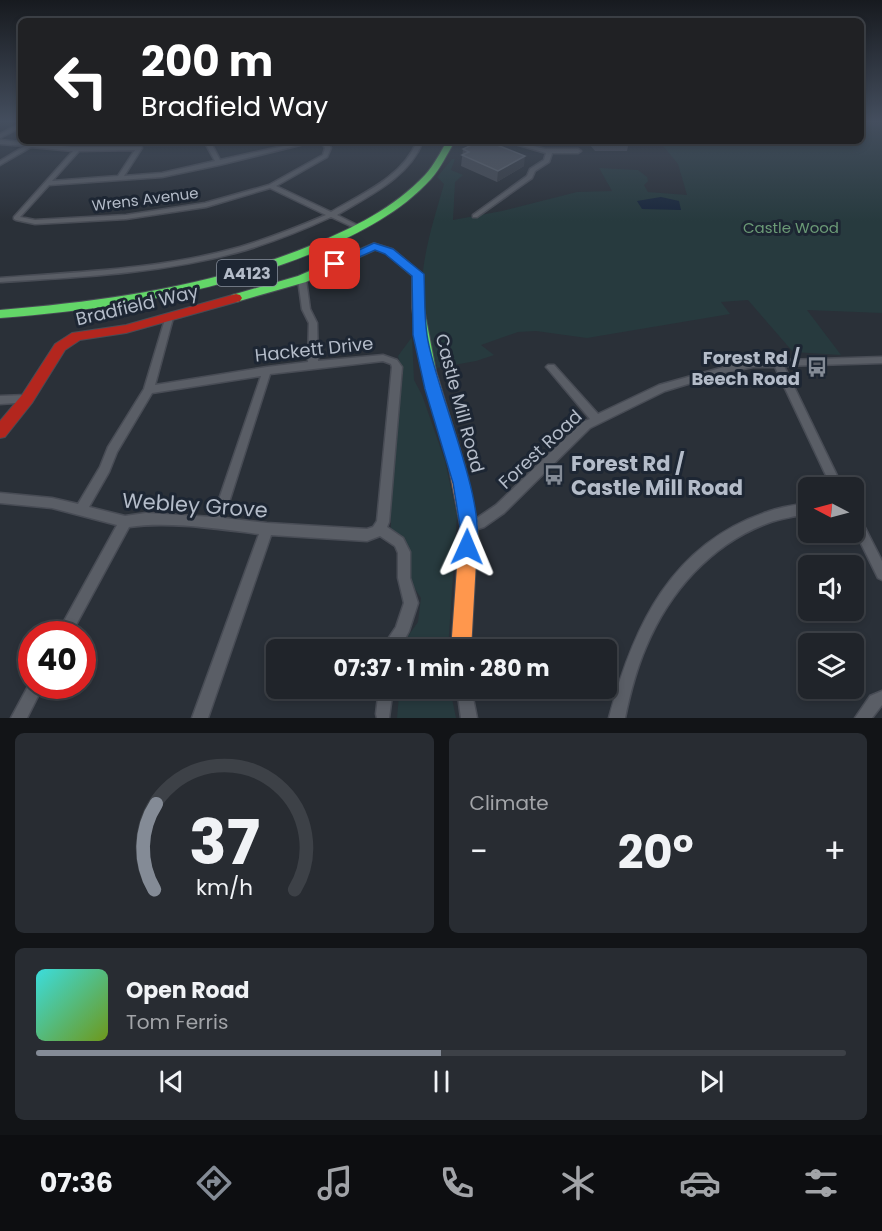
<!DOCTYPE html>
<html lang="en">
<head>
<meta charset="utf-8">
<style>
	:root { --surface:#20242a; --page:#282c32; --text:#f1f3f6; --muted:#a2a4a8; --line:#3d4147; --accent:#848b96 }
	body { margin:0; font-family:Poppins,sans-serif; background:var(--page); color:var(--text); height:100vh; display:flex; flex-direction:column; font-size:22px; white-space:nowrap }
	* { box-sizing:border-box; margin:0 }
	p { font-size:20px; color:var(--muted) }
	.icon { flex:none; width:33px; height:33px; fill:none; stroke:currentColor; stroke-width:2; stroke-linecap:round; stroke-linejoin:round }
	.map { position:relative; height:718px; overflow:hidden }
	.sheet { display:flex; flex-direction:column; gap:15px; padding:15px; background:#121417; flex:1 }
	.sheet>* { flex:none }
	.banner { position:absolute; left:18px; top:18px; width:846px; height:126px; border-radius:9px; box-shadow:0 3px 9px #0003,0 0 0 2px var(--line); background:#202124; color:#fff; overflow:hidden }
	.needle { width:39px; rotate:276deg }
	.tools { position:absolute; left:798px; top:477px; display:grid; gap:12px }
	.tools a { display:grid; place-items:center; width:66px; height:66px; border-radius:9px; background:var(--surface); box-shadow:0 3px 9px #0003,0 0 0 2px var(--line); font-size:30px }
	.speed { position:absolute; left:18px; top:621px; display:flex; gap:12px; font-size:30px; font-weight:700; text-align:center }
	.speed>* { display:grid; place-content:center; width:78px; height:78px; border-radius:50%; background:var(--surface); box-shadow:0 3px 9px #0003,0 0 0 2px var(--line); line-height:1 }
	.speed .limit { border:9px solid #d22; background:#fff; color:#111 }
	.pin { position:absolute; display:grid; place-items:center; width:51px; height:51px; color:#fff; margin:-26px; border-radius:12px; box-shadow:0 3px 9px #0006 }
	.me { position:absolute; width:66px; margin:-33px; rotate:1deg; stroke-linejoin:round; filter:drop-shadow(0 0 4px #0008) }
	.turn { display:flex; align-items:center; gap:21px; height:126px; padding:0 24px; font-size:27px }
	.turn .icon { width:78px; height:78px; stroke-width:2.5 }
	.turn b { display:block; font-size:42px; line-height:51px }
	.big { font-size:45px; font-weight:700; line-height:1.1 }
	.sheet .card { flex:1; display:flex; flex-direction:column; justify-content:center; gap:9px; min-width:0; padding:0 21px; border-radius:9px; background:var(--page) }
	.sheet .dial { align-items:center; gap:0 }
	.dial svg { height:156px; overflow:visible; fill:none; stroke:var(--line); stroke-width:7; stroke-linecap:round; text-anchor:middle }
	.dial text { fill:var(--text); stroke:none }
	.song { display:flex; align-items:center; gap:18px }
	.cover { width:72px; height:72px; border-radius:9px; background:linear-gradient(135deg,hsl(180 70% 55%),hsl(80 70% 35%)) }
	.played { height:6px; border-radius:3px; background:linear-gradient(90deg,var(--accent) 50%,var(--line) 50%) }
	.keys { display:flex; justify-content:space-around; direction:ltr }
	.heat { display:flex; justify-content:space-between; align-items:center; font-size:33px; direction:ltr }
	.sheet .tiles { flex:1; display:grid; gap:15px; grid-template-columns:1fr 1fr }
	.card:last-child { grid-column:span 2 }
	.trip { position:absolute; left:266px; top:639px; width:351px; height:60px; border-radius:9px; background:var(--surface); box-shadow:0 3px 9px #0003,0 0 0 2px var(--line); font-weight:700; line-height:60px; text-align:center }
	.tabs { display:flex; height:96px; justify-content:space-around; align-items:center; background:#0d0e11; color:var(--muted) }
	.tabs .icon { width:42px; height:42px }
	.tabs .current { color:var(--accent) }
	.tabs b { font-size:27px; color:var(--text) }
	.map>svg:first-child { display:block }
</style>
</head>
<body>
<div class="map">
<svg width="882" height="718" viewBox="0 0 882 718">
	<rect width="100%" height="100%" fill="#2a3038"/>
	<path fill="#273a3e" d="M861,121H882V313L807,310L841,355L793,352L748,300L721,302L730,314L587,338L536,331L518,332L481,345L494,355L476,361L437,368C429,341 420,310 422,282C424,249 435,216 444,184L437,177L452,159H455L451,170L463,175L455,182L453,220L502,211L577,192L612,191L599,168L638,170L647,177L648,181L644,185L648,192L687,195L678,164L659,141H861Z
		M412,337L414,380L422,395L445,461L457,516L448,649H403V643L418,622L421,598L411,583L408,546L391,528V481L403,374L398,356Z
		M407,688L450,689L456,718H397L399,696L403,690Z"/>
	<path fill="#19273c" d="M661,197L679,201L681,210L642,209L637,201Z"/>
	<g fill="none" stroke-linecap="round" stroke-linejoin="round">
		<g stroke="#484c55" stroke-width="3">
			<path id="street" d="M21,123V127L0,138V134Z
				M0,140L72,147H141L142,148L124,176L162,173L215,161L204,141H210L220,160L306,141H316L219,165L162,177L49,185L20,217L35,220L126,215L205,203L269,185L323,155L325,148L321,141H327L331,148L327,157L276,186L331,212C362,194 404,176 417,141H423C409,178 368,196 337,215L361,227V229H357L331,217C303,230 275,241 246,250C167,273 82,277 0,282V278C80,272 163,269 240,247C270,238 298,227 326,215L270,188L206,207L126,219L35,224L16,220L14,219V217L73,151L31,147L0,165V161L25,146L0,144ZM135,150L118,176L52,181L79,151Z
				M505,141H514L545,149H578L581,151L578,153H552L549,162L535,171L532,178L477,217H473V215L527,176L530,169L544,160L546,153Z
				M299,277H305L306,279L310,309L317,323L318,361L383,355L397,360L402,367L389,522L387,527L403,538L410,552V578L418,603L409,631L399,650H385L388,639L396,627L404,603L398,578V553L395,546L380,536L367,541L271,535L208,718H192L259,534C218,529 169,521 129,527L71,634H57L117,525L52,508L0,503V493L52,498L78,504L100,467L108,447L144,389L166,316H172L173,318L155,385L267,367L308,362L309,323L302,309L298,279ZM383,361L391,364L392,367L377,521L373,527L367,529L267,523L224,518L270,374ZM261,376L213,517L146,513L125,516L89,507L109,472L117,452L152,393Z
				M882,357V363L784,366L843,488H832L775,367H753L724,373L665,391L590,428L504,513L484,527L469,532L465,530L463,526L465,522L477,518L496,505L582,422L590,419L548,369L546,367L548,365H554L598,414L659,385L724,367L753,361Z
				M27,395L30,396L32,399L30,402L0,404V396Z
				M808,503V513C795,517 781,518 768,523C711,544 669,592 646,647C636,670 630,694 625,718H609C633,627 671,544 767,512C780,507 795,505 808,503Z
				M854,512L858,514L882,561V580L878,578L854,529Z
				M31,681L32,686H43L27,718H11Z
				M379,688H393L389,718H377L376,714Z
				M457,688H471L477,718H461Z
				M882,691V705L872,718H855L870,696Z"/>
		</g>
		<g stroke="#484c55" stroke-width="2">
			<path id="fast" d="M447,141H455C447,154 441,168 431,179C401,212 360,233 320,250C218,293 110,309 0,318V310C107,301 212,286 312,245C353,228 394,208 425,175C434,165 440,153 447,141Z
				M374,243L393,249L424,275V308L436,371L434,375H424L422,371L412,308V276L385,253L375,250L306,282L236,302L230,298L232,295L298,276Z"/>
		</g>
		<g stroke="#484c55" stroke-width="2">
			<path id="slow" d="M429,366L434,367L436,371L464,463L478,526L471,650H451L460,526L448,463L422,371L424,367Z"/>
		</g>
		<g stroke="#484c55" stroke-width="2">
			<path id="jam" d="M236,294L240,295L242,298L240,301L126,333L80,340L65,350L32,403L5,437L0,438V421L22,395L55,344L72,333L126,325Z"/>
		</g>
		<use href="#street" fill="#5a5e66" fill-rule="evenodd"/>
		<use href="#fast" fill="#63d668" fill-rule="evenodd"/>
		<use href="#slow" fill="#ff974d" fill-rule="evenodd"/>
		<use href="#jam" fill="#b3261e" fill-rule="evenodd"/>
	</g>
	<path fill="#474c55" d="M548,141H629L627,151H595L590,145L550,146Z
		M463,149L524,166L497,182L461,166Z"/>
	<path fill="#373c44" d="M525,156L524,166L497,182L498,171Z"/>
	<path fill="#535861" stroke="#626872" stroke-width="1.5" d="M480,141H487L525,156L498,171L462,155L469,152L463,149Z"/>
	<linearGradient id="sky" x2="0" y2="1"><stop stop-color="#171a1f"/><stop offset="0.55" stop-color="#444e5e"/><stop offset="1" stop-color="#444e5e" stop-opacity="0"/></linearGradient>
	<rect width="882" height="221" fill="url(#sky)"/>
	<path fill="#1a73e8" stroke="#114b97" stroke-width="1.5" d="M374,243L393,249L424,274C425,294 424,315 427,335C434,388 492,510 474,554L467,557L461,554L458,547L460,526L453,483L425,389L413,335L412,276L385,254L375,250L339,266L335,267L329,264Z"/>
	<defs>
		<g id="bus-bare" transform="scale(1.62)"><path d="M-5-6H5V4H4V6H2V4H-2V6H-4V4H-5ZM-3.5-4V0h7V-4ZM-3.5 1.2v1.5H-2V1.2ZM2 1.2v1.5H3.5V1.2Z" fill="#848b96" stroke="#1d2633" stroke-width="2.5" paint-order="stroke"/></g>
	</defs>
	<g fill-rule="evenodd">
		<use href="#bus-bare" x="817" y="367"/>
		<use href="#bus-bare" x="554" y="475"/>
	</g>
	<g text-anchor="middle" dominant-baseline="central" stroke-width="6" stroke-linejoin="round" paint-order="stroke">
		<g font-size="15" fill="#b4bcc9" stroke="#1d2633">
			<text transform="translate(145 199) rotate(-7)">Wrens Avenue</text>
		</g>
		<g font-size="15" fill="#6b9a76" stroke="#1d2633">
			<text x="791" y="227">Castle Wood</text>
		</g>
		<rect fill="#1d2633" stroke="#878f9c" stroke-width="1.5" x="217" y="260" width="60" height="26" rx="4.5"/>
		<g font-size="16" font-weight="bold" fill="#b4bcc9">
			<text x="247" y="273">A4123</text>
		</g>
		<g font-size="18" fill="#b4bcc9" stroke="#1d2633">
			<text transform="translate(137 305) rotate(-13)">Bradfield Way</text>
			<text transform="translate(314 349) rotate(-6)">Hackett Drive</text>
			<text transform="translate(460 403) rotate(75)">Castle Mill Road</text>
			<text transform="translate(540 449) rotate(-43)">Forest Road</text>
		</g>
		<g font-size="18" font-weight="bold" fill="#b4bcc9" stroke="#1d2633" text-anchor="end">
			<text x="800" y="357">Forest Rd /<tspan x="800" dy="21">Beech Road</tspan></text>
		</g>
		<g font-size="21" font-weight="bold" fill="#b4bcc9" stroke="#1d2633" text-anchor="start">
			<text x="571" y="463">Forest Rd /<tspan x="571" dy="24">Castle Mill Road</tspan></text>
		</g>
		<g font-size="21" fill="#b4bcc9" stroke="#1d2633">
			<text transform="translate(195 505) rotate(4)">Webley Grove</text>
		</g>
	</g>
</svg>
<div class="tools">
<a><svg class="needle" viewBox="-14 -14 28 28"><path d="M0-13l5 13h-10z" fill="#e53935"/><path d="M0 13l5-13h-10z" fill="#a2a4a8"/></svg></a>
<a><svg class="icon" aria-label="sound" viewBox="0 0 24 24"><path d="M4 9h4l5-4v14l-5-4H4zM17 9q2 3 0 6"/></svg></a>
<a><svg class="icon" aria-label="layers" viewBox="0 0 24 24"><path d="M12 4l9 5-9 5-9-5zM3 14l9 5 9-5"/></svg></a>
</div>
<div class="speed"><div class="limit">40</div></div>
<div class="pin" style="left:335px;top:264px;background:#d93025"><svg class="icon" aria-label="arrive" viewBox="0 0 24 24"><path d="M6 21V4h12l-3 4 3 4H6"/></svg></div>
<svg class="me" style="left:467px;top:547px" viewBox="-20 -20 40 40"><path d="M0-17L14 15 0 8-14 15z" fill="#1a73e8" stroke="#fff" stroke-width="4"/></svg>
<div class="trip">07:37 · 1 min · 280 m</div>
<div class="banner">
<div class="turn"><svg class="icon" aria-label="left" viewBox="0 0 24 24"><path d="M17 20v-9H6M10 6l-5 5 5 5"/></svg><div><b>200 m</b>Bradfield Way</div></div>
</div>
</div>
<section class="sheet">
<div class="tiles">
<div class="card dial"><svg viewBox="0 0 100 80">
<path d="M14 69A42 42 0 1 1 86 69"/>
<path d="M14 69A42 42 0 0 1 15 25" stroke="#848b96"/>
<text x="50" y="56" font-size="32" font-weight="700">37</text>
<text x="50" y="72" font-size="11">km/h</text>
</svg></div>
<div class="card"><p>Climate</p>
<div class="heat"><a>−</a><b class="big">20°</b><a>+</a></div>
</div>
<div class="card">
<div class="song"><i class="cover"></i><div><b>Open Road</b><p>Tom Ferris</p></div></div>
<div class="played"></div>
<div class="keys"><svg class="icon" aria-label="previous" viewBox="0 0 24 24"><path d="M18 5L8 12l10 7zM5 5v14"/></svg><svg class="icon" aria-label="pause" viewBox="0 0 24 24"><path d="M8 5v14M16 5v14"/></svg><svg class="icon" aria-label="next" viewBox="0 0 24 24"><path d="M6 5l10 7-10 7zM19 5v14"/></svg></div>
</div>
</div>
</section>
<nav class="tabs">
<b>07:36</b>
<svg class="icon current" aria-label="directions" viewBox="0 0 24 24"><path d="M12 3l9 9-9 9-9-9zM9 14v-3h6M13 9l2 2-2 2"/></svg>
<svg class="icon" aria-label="music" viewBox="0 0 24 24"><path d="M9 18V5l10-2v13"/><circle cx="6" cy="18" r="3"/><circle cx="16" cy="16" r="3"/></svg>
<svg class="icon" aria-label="phone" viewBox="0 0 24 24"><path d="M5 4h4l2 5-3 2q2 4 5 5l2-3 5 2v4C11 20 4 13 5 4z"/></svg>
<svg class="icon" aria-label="climate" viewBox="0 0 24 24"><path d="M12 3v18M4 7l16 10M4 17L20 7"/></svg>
<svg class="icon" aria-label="car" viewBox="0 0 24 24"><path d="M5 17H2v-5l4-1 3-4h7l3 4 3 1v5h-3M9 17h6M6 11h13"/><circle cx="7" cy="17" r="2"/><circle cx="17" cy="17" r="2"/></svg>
<svg class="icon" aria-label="filters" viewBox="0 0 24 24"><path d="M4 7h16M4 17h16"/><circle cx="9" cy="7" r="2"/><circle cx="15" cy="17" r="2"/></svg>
</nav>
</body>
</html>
